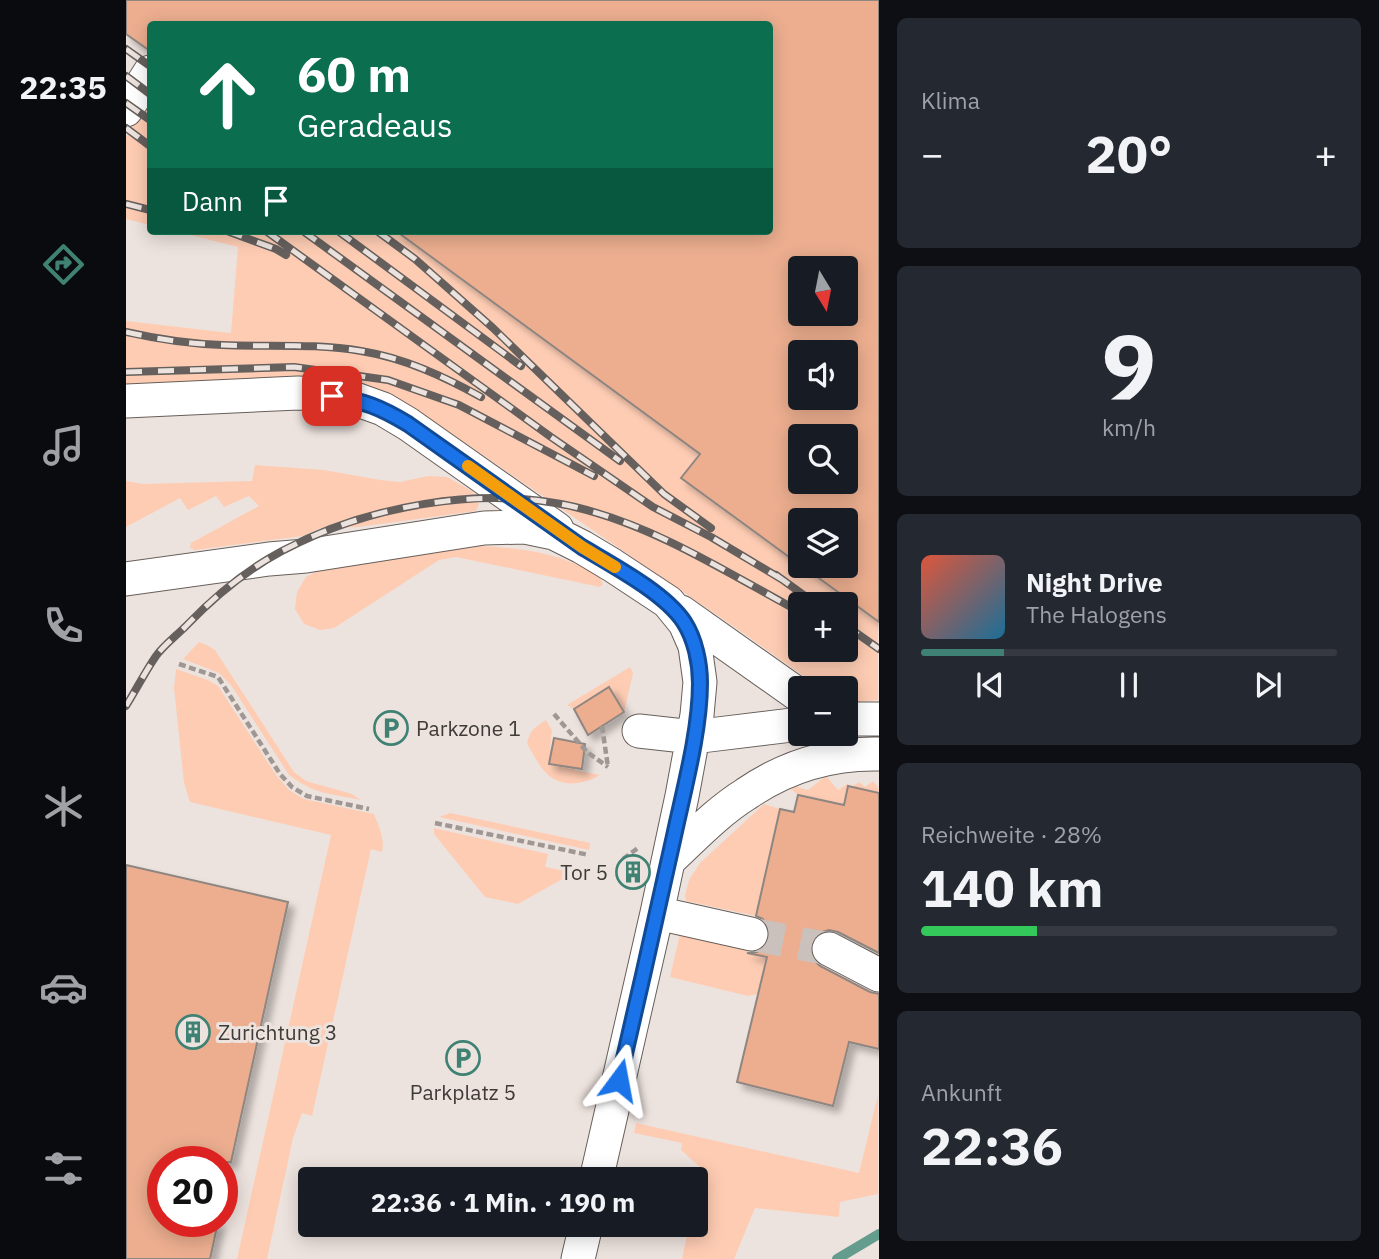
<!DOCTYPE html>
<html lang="de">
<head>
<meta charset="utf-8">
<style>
	:root { --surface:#171b24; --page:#242831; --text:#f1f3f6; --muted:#9ea1a6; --line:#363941; --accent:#3f8274 }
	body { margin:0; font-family:"IBM Plex Sans",sans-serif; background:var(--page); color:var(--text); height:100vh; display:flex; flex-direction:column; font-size:26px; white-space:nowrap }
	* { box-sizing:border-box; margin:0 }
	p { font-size:23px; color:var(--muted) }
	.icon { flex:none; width:38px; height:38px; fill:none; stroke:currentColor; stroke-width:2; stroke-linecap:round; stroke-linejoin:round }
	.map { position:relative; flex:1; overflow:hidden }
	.sheet { display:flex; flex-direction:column; gap:18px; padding:18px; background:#0d0f14; width:500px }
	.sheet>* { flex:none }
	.hud { position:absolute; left:21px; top:21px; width:626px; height:214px; border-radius:7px; box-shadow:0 4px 18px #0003; background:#0b6e4f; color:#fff; overflow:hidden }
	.needle { width:46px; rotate:170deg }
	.controls { position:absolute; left:662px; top:256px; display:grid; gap:14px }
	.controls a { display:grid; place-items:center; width:70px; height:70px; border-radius:7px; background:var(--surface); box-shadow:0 4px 18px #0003; font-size:35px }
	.speed { position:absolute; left:21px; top:1146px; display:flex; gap:14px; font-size:35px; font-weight:700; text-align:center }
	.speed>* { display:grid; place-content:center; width:91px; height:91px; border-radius:50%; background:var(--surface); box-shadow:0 4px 18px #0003; line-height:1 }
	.speed .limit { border:10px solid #d22; background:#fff; color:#111 }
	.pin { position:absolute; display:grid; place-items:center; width:60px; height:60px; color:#fff; margin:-30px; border-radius:14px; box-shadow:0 4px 10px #0006 }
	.me { position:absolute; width:77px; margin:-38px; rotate:13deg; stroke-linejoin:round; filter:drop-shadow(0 0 5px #0008) }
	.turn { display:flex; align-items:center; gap:24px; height:147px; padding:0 35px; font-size:32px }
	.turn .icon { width:91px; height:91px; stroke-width:2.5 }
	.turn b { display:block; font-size:49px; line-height:60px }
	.then { display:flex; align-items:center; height:66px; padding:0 35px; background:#0003; gap:14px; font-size:26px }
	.big { font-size:52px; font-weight:700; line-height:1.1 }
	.sheet .tile { flex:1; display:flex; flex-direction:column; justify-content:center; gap:10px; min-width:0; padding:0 24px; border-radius:10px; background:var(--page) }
	.sheet .dial { align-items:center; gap:0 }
	.dial b { font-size:91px; line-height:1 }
	.song { display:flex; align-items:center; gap:21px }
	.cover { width:84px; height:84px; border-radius:10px; background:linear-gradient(135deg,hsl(10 70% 55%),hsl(200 70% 35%)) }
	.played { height:7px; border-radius:4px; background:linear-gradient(90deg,var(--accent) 20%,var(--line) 20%) }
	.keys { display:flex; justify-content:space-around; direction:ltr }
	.heat { display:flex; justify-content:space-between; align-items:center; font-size:38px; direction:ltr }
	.charge { height:10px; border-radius:5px; background:linear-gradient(90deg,#34c759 28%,var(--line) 0) }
	.trip { position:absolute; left:172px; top:1167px; width:410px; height:70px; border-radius:7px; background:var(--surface); box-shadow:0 4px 18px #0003; font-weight:700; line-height:70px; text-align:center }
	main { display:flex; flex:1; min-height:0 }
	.tab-bar { display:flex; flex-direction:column; width:126px; justify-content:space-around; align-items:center; background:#090b0e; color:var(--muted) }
	.tab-bar .icon { width:49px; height:49px }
	.tab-bar .selected { color:var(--accent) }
	.tab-bar b { font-size:32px; color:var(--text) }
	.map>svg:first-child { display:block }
</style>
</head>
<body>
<main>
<nav class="tab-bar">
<b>22:35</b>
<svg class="icon selected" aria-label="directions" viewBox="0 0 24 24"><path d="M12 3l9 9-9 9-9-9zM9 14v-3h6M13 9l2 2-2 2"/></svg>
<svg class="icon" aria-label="music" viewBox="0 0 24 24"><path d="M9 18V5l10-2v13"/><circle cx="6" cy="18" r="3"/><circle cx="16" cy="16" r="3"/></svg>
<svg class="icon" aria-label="phone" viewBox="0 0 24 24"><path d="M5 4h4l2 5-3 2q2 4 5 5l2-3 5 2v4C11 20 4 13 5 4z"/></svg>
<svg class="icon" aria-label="climate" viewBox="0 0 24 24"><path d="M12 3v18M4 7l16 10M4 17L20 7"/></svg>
<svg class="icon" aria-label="car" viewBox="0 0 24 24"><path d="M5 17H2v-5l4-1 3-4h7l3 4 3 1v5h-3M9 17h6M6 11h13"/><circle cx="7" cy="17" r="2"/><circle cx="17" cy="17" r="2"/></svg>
<svg class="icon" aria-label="filters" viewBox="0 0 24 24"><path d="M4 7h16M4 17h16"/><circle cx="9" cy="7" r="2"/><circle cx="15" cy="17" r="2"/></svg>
</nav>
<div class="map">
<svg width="753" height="1259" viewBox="0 0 753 1259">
	<defs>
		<filter id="shadow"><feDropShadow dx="6" dy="6" stdDeviation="3.5" flood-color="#0004"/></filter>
	</defs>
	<rect width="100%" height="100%" fill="#ede3de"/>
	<path fill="#feccb3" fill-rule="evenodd" d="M24,104V225L0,219V136Z
		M49,231H270L573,453L555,479L752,622V700L732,702L719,698V688H694L620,635L291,410L255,393L31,384H0V321L105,333L112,247ZM674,604H719V649H674Z
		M129,465L198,470L254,480L274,482L302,476L321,477L346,491L353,504L350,511L232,527L195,528L177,536L69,550L64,548L65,543L133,506L123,496L98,507L90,496L62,510L54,498L0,527V481L17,484L126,481Z
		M356,546C390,548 421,551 452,565C462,569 474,573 477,584L474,587L330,557L313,560L208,628L194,630L178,624L169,609L171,592L180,577L197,568Z
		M73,642L81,645L89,650L168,772L180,781L226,794L235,800C206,794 187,794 163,775L105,685L93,673L57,659Z
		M504,667L507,673L498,712L483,687L448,709L441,705Z
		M50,669L82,680L92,686L150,775L163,790L178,799L248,814C253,827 259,839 256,852L245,849L186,1116L176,1113L167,1138L141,1259H111L205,835L64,802L58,783L48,688Z
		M420,720L426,730L424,749L449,770L474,775C457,785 435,788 420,773C412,765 407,753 401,744C403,731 409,727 420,720Z
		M700,776L712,790L721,784L727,786L733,782L739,787L747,781L752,787L753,793L722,786L718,805L672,795L666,790L668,786L682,790Z
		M638,804L654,809L630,916L560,901L559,895L563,880L574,863Z
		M324,813L464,843L463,850L313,817Z
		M308,828L422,854L419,867L439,871L438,878L392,904L359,897L308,834Z
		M554,934L622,949V953L650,959L641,996L632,994L622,996L544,977Z
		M752,1095V1194L714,1202L713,1217L629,1208L608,1259H556L563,1225H569V1199L575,1168L555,1150L556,1143L508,1133L510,1123L733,1173Z"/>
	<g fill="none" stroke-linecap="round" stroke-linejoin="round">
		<path stroke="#649c8e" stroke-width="10" d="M711,1259L753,1234"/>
	</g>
	<path fill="#ecae8f" stroke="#8f8681" stroke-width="2" fill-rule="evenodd" filter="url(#shadow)" d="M0,0H753V622L675,565H719V520H674V565L555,478L574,454L270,231H644V24H24V51L0,34ZM674,268H719V313H674ZM674,352H719V397H674ZM674,436H719V481H674Z
		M483,687L498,712L462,735L448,709Z
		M428,738L459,744L456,769L423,764Z
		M722,786L753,793V953L712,932L703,930L692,933L686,941L684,951L687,960L694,966L744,992L753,994V1049L723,1042L707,1106L611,1082L641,957L621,953L631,952L639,947L644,938L643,928L637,919L630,916L654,809L668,812L672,795L718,805Z
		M0,865L162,902L105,1162H37V1222H92L84,1259H0Z"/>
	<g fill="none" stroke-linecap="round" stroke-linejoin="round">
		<path stroke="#cac1bd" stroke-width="33" stroke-dasharray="33 17" stroke-linecap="butt" d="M625,934L703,949"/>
		<g stroke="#675f5a" stroke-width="35">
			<path id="minor" d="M0,110L24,72
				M0,401L172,393L206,395L232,400L257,409L282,424L431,529
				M0,579L143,559L180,556L358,528L399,527L428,533L456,547L486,565L542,602L559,623L569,646L574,682L571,715L556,796L531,913L470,1180
				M555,612L674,696
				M719,719H753
				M513,731L567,737L674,724
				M542,861C567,838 591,812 620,794C659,767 705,753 753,754
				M531,913L625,934
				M703,949L753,975
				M452,1259L460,1225"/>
		</g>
		<path stroke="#9f9794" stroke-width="4.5" stroke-dasharray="7 3.5" stroke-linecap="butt" d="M53,664L92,677L154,774L166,787L181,796L243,809
			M428,714L461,752L482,767
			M476,726L482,767
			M309,823L463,855
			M497,859L512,848"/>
		<use href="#minor" stroke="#fff" stroke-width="33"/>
		<g stroke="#65605d" stroke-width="8">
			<path id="rail" d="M0,49L24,66
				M0,76L24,94
				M0,103L24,120
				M0,128L24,146
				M0,204L24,210
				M101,231L150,249L160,255
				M140,231L425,437L527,507L585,537L657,580
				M177,231L494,461
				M212,231L395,366
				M251,231L289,259L367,328L538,494L585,528
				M0,332C31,339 64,344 96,345C142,347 189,343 235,351C278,358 317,376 355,397
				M0,372L168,367L262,380L333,405L468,476
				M650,575L690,604
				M719,625L753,649
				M0,706C10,690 19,672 30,656C38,645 50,636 60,626C88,597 120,570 156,551C241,506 354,485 449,507C529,526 602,573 674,612"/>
		</g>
		<use href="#rail" stroke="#ede3de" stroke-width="5" stroke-dasharray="16" stroke-linecap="butt"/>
	</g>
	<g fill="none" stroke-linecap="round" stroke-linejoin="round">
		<g stroke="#114b97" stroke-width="18">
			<path id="route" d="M206,396C238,401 254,407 282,424L456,547C486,565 539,593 558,622C569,639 574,663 574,683C574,731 558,789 548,836C530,917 512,999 493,1080"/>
		</g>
		<use href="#route" stroke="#1a73e8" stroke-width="12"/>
		<path stroke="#f59e0b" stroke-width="12" d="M342,466L456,547L489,567"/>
	</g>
	<defs>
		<g id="parking-ring" transform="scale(1.75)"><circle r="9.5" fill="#ede3de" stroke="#3f8274" stroke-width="1.5"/><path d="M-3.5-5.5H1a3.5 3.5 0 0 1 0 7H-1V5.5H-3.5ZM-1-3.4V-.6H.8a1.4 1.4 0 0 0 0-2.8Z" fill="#3f8274"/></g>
		<g id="building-ring" transform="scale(1.75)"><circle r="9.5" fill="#ede3de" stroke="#3f8274" stroke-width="1.5"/><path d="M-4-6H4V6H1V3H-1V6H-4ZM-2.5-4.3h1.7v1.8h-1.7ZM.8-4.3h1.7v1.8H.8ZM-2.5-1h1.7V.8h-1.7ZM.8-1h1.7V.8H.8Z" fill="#3f8274"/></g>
	</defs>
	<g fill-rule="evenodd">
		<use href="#parking-ring" x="265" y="728"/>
		<use href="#building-ring" x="507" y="872"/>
		<use href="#building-ring" x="67" y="1032"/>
		<use href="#parking-ring" x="337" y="1058"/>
	</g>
	<g text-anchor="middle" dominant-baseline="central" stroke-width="6" stroke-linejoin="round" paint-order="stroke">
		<g font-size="21" fill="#3f3b39" stroke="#ede3de" text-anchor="start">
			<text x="290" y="728">Parkzone 1</text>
			<text x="482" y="872" text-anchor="end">Tor 5</text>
			<text x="92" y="1032">Zurichtung 3</text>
			<text x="337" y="1092" text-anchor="middle">Parkplatz 5</text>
		</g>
	</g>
</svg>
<div class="controls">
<a><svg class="needle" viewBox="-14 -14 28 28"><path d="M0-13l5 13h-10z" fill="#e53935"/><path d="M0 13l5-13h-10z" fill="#9ea1a6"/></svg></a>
<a><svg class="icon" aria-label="sound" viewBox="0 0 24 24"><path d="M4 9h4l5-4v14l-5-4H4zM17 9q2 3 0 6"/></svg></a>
<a><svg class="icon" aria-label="search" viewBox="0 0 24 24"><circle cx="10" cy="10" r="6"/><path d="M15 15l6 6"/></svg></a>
<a><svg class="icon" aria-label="layers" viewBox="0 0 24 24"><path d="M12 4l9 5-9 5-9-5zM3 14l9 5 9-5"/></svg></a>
<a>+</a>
<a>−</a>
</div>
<div class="speed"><div class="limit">20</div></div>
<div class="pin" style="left:206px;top:396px;background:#d93025"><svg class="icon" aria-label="arrive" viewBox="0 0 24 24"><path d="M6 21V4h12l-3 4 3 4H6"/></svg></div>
<svg class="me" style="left:493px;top:1080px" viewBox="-20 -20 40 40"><path d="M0-17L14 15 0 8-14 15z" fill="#1a73e8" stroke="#fff" stroke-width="4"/></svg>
<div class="trip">22:36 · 1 Min. · 190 m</div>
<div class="hud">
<div class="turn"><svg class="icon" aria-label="ahead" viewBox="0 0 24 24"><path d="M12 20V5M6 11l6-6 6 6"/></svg><div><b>60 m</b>Geradeaus</div></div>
<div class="then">Dann<svg class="icon" aria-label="arrive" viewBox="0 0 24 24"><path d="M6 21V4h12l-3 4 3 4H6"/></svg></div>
</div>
</div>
<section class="sheet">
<div class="tile"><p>Klima</p>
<div class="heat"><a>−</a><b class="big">20°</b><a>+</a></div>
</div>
<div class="tile dial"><b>9</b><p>km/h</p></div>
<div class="tile">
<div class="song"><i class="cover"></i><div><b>Night Drive</b><p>The Halogens</p></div></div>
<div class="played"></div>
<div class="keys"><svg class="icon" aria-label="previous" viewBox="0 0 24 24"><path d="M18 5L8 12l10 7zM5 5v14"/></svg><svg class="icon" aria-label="pause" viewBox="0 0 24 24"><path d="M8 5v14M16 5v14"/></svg><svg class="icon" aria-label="next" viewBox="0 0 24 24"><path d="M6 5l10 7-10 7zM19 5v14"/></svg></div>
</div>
<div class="tile"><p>Reichweite · 28%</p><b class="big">140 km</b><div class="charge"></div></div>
<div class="tile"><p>Ankunft</p><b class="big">22:36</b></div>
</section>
</main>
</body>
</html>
